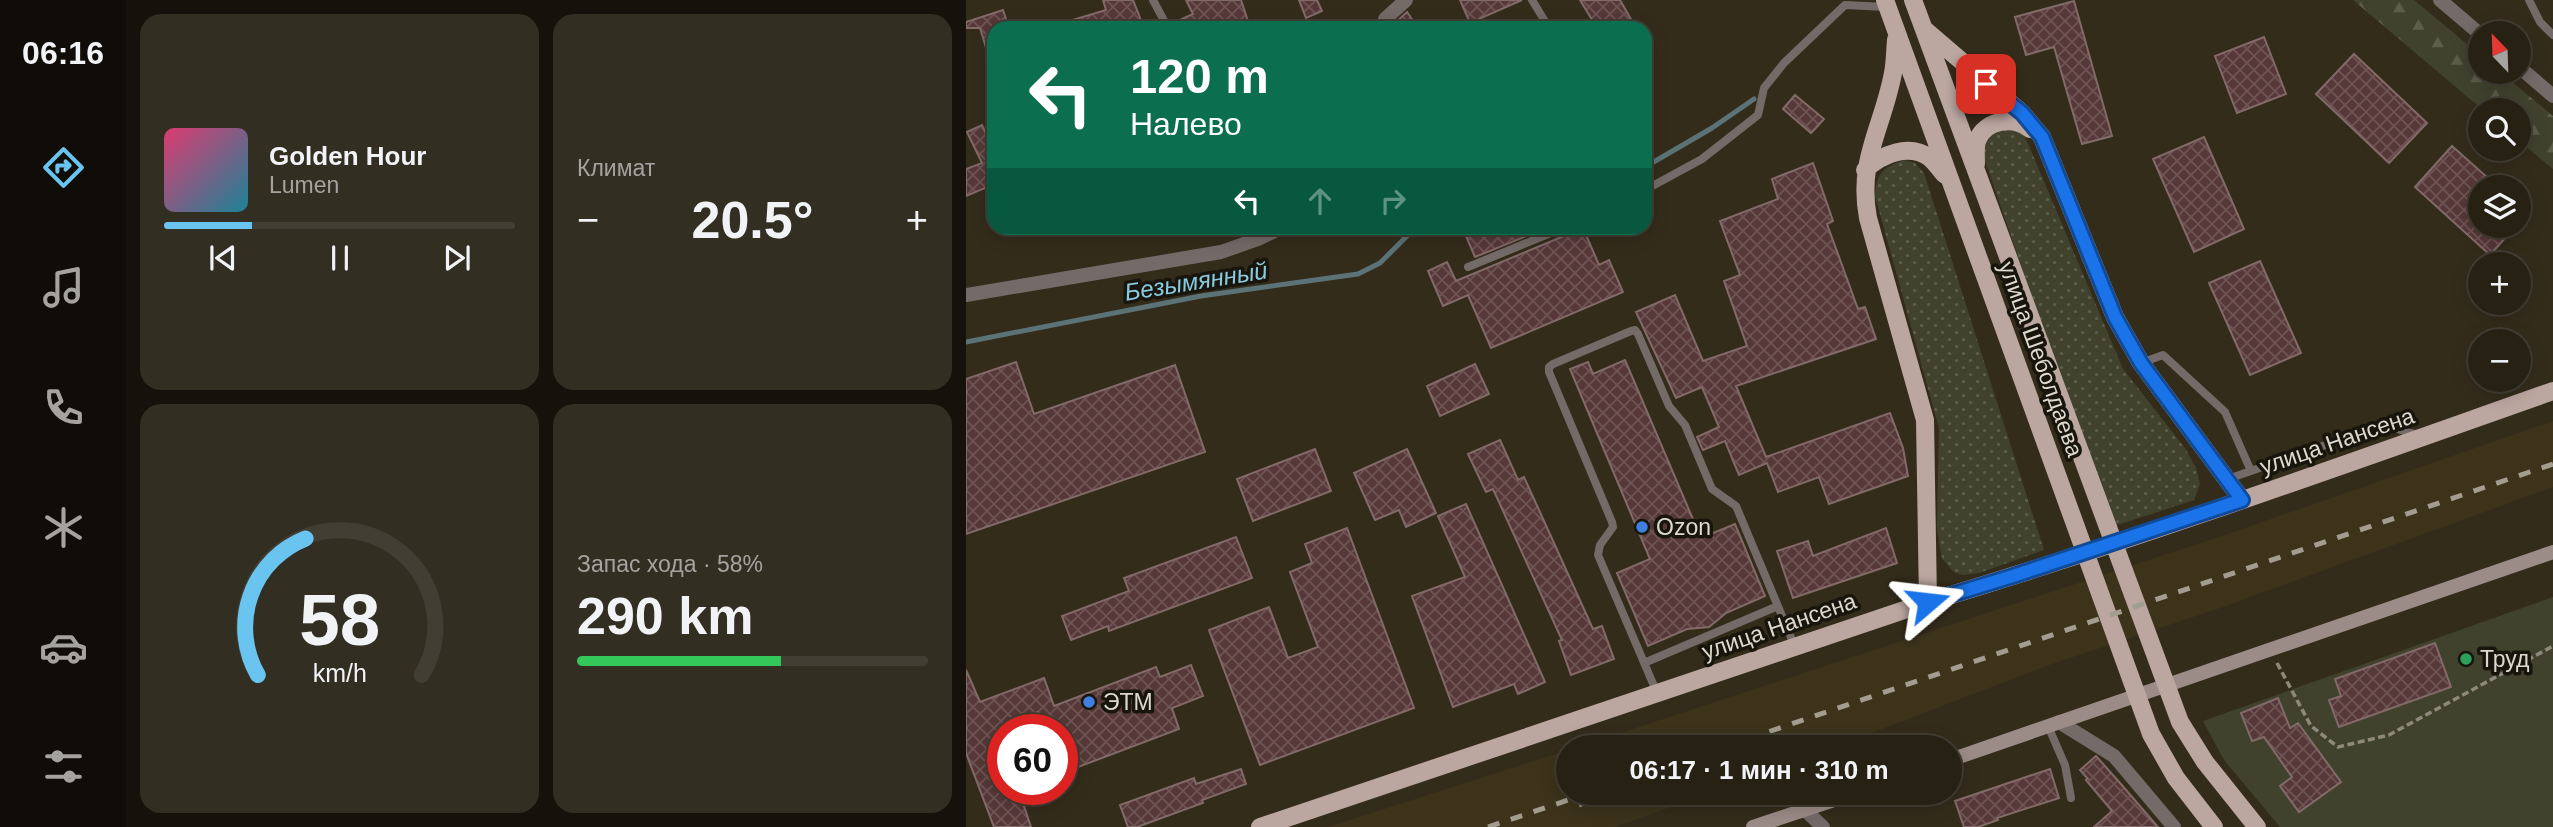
<!DOCTYPE html>
<html lang="ru">
<head>
<meta charset="utf-8">
<style>
	:root { --surface:#272114; --page:#332e22; --text:#f1f3f6; --muted:#a4a3a0; --line:#433e34; --accent:#69c4f0 }
	body { margin:0; font-family:Helvetica,sans-serif; background:var(--page); color:var(--text); height:100vh; display:flex; flex-direction:column; font-size:26px; white-space:nowrap }
	* { box-sizing:border-box; margin:0 }
	p { font-size:23px; color:var(--muted) }
	.icon { flex:none; width:38px; height:38px; fill:none; stroke:currentColor; stroke-width:2; stroke-linecap:round; stroke-linejoin:round }
	.map { position:relative; flex:1; overflow:hidden }
	.sheet { display:flex; flex-direction:column; gap:14px; padding:14px; background:#15120b; width:840px }
	.sheet>* { flex:none }
	.banner { position:absolute; left:21px; top:21px; width:665px; height:214px; border-radius:21px; box-shadow:0 4px 18px #0003,0 0 0 2px var(--line); background:#0b6e4f; color:#fff; overflow:hidden }
	.needle { width:46px; rotate:337deg }
	.buttons { position:absolute; left:1502px; top:21px; display:grid; gap:14px }
	.buttons a { display:grid; place-items:center; width:63px; height:63px; border-radius:50%; background:var(--surface); box-shadow:0 4px 18px #0003,0 0 0 2px var(--line); font-size:35px }
	.speed { position:absolute; left:21px; top:714px; display:flex; gap:14px; font-size:35px; font-weight:700; text-align:center }
	.speed>* { display:grid; place-content:center; width:91px; height:91px; border-radius:50%; background:var(--surface); box-shadow:0 4px 18px #0003,0 0 0 2px var(--line); line-height:1 }
	.speed .limit { border:10px solid #d22; background:#fff; color:#111 }
	.pin { position:absolute; display:grid; place-items:center; width:60px; height:60px; color:#fff; margin:-30px; border-radius:14px; box-shadow:0 4px 10px #0006 }
	.me { position:absolute; width:77px; margin:-38px; rotate:73deg; stroke-linejoin:round; filter:drop-shadow(0 0 5px #0008) }
	.turn { display:flex; align-items:center; gap:24px; height:147px; padding:0 28px; font-size:32px }
	.turn .icon { width:91px; height:91px; stroke-width:2.5 }
	.turn b { display:block; font-size:49px; line-height:60px }
	.lanes { display:flex; align-items:center; height:66px; padding:0 28px; background:#0003; justify-content:center; gap:35px; direction:ltr }
	.lanes .off { opacity:.35 }
	.big { font-size:52px; font-weight:700; line-height:1.1 }
	.sheet .tile { flex:1; display:flex; flex-direction:column; justify-content:center; gap:10px; min-width:0; padding:0 24px; border-radius:21px; background:var(--page) }
	.sheet .dial { align-items:center; gap:0 }
	.dial svg { height:182px; overflow:visible; fill:none; stroke:var(--line); stroke-width:7; stroke-linecap:round; text-anchor:middle }
	.dial text { fill:var(--text); stroke:none }
	.song { display:flex; align-items:center; gap:21px }
	.cover { width:84px; height:84px; border-radius:10px; background:linear-gradient(135deg,hsl(340 70% 55%),hsl(190 70% 35%)) }
	.played { height:7px; border-radius:4px; background:linear-gradient(90deg,var(--accent) 25%,var(--line) 25%) }
	.keys { display:flex; justify-content:space-around; direction:ltr }
	.heat { display:flex; justify-content:space-between; align-items:center; font-size:38px; direction:ltr }
	.charge { height:10px; border-radius:5px; background:linear-gradient(90deg,#34c759 58%,var(--line) 0) }
	.sheet .tiles { flex:1; display:grid; gap:14px; grid-template-columns:repeat(2,1fr) }
	.trip { position:absolute; left:590px; top:735px; width:406px; height:70px; border-radius:35px; background:var(--surface); box-shadow:0 4px 18px #0003,0 0 0 2px var(--line); font-weight:700; line-height:70px; text-align:center }
	main { display:flex; flex:1; min-height:0 }
	.tabs { display:flex; flex-direction:column; width:126px; justify-content:space-around; align-items:center; background:#100d08; color:var(--muted) }
	.tabs .icon { width:49px; height:49px }
	.tabs .on { color:var(--accent) }
	.tabs b { font-size:32px; color:var(--text) }
	.map>svg:first-child { display:block }
</style>
</head>
<body>
<main>
<nav class="tabs">
<b>06:16</b>
<svg class="icon on" aria-label="directions" viewBox="0 0 24 24"><path d="M12 3l9 9-9 9-9-9zM9 14v-3h6M13 9l2 2-2 2"/></svg>
<svg class="icon" aria-label="music" viewBox="0 0 24 24"><path d="M9 18V5l10-2v13"/><circle cx="6" cy="18" r="3"/><circle cx="16" cy="16" r="3"/></svg>
<svg class="icon" aria-label="phone" viewBox="0 0 24 24"><path d="M5 4h4l2 5-3 2q2 4 5 5l2-3 5 2v4C11 20 4 13 5 4z"/></svg>
<svg class="icon" aria-label="climate" viewBox="0 0 24 24"><path d="M12 3v18M4 7l16 10M4 17L20 7"/></svg>
<svg class="icon" aria-label="car" viewBox="0 0 24 24"><path d="M5 17H2v-5l4-1 3-4h7l3 4 3 1v5h-3M9 17h6M6 11h13"/><circle cx="7" cy="17" r="2"/><circle cx="17" cy="17" r="2"/></svg>
<svg class="icon" aria-label="filters" viewBox="0 0 24 24"><path d="M4 7h16M4 17h16"/><circle cx="9" cy="7" r="2"/><circle cx="15" cy="17" r="2"/></svg>
</nav>
<section class="sheet">
<div class="tiles">
<div class="tile">
<div class="song"><i class="cover"></i><div><b>Golden Hour</b><p>Lumen</p></div></div>
<div class="played"></div>
<div class="keys"><svg class="icon" aria-label="previous" viewBox="0 0 24 24"><path d="M18 5L8 12l10 7zM5 5v14"/></svg><svg class="icon" aria-label="pause" viewBox="0 0 24 24"><path d="M8 5v14M16 5v14"/></svg><svg class="icon" aria-label="next" viewBox="0 0 24 24"><path d="M6 5l10 7-10 7zM19 5v14"/></svg></div>
</div>
<div class="tile"><p>Климат</p>
<div class="heat"><a>−</a><b class="big">20.5°</b><a>+</a></div>
</div>
<div class="tile dial"><svg viewBox="0 0 100 80">
<path d="M14 69A42 42 0 1 1 86 69"/>
<path d="M14 69A42 42 0 0 1 35 9" stroke="#69c4f0"/>
<text x="50" y="56" font-size="32" font-weight="700">58</text>
<text x="50" y="72" font-size="11">km/h</text>
</svg></div>
<div class="tile"><p>Запас хода · 58%</p><b class="big">290 km</b><div class="charge"></div></div>
</div>
</section>
<div class="map">
<svg width="1587" height="827" viewBox="0 0 1587 827">
	<defs>
		<pattern id="grass-dots" width="8" height="8" patternUnits="userSpaceOnUse" patternTransform="scale(1.75)"><rect width="8" height="8" fill="#41422e"/><path d="M2 2h.1M6 6h.1" fill="none" stroke="#5c5d4b" stroke-width="1.8" stroke-linecap="round"/></pattern>
		<pattern id="forest-firs" width="22" height="20" patternUnits="userSpaceOnUse" patternTransform="scale(1.75)"><rect width="22" height="20" fill="#41422e"/><path d="M5 1l3.5 6h-7zM16 11l3.5 6h-7z" fill="#5c5d4b"/></pattern>
		<pattern id="building-cross-hatch" width="8" height="8" patternUnits="userSpaceOnUse" patternTransform="scale(1.75)"><rect width="8" height="8" fill="#573838"/><path d="M0 0l8 8M0 8l8-8" fill="none" stroke="#6f5454"/></pattern>
	</defs>
	<rect width="100%" height="100%" fill="#342c1b"/>
	<path fill="#3d331b" d="M1587,421V487L1257,607L1083,665L869,747H612L1259,535Z
		M602,750V793H744L649,827H362Z"/>
	<path fill="url(#grass-dots)" d="M1045,127L1058,135L1063,146L1157,369L1219,448L1230,468L1234,484L1228,500L1145,527L1017,155V142L1027,132Z
		M938,160L949,163L958,173L1078,550L1013,573L996,575L988,572L976,559L971,529L973,428L909,196C910,174 917,167 938,160Z"/>
	<path fill="url(#forest-firs)" d="M1387,0H1448L1514,55V72H1534L1587,116V169L1552,140V110H1517Z"/>
	<path fill="#41422e" d="M1587,597V827H1314L1258,760L1237,721Z"/>
	<g fill="none" stroke-linecap="round" stroke-linejoin="round">
		<path stroke="#5b7377" stroke-width="5" d="M679,167L746,128L788,99
			M0,342L235,296L392,274L414,263L449,228"/>
	</g>
	<path fill="url(#building-cross-hatch)" stroke="#826a69" stroke-width="2" d="M137,0H167L178,28H93V24L140,10Z
		M220,0H275L283,24L271,28H256L253,21L238,28H208L207,23L227,14Z
		M333,0H351L356,11L340,18Z
		M494,0H556L504,23Z
		M614,0H654L670,28H631Z
		M1108,1L1146,136L1116,144L1088,47L1060,55L1049,17Z
		M37,10L43,28H28V63L25,64L14,28H0V22Z
		M441,12L452,28H435L430,22Z
		M1298,37L1320,94L1271,113L1249,56Z
		M1388,54L1461,123L1423,163L1350,94Z
		M829,95L858,119L845,133L817,109Z
		M16,125L28,151V189L26,185L0,196V169L16,163L1,132Z
		M1238,137L1278,229L1228,252L1187,159Z
		M1486,146L1532,187H1514V226H1550L1524,255L1449,187Z
		M847,163L867,221L861,224L892,309L899,307L910,339L770,386L800,457L924,413L937,448L942,476L863,504L853,477L812,492L801,463L773,475L759,441L737,450L731,437L753,427L736,387L710,398L670,312L709,295L737,361L781,346L758,281L774,275L754,221L812,199L806,179Z
		M520,228H560L563,235L509,257L500,236Z
		M617,228L633,265L643,260L657,292L525,348L502,295L477,306L462,271L481,262L490,281Z
		M1294,261L1335,353L1284,375L1243,283Z
		M659,360L735,538L769,524L799,596L760,613L743,627L721,629L682,646L651,573L684,559L604,369L622,362L627,374Z
		M50,362L68,414L209,365L239,452L0,534V379Z
		M509,364L523,394L474,416L461,386Z
		M534,440L552,480L558,477L627,629L636,626L648,659L605,675L593,641L596,640L527,489L520,492L502,454Z
		M349,449L365,491L287,521L271,479Z
		M441,449L470,513L440,527L433,510L409,520L388,473Z
		M500,504L579,682L552,694L548,684L487,707L446,596L499,577L472,516Z
		M381,528L448,708L294,765L243,630L303,607L322,658L352,647L324,572L346,563L339,544Z
		M920,528L931,563L827,598L811,551L842,541L847,556Z
		M270,537L286,578L143,631L142,626L105,640L96,616L163,591L158,578Z
		M1469,643L1485,687L1373,727L1363,700L1375,696L1369,679Z
		M225,665L237,696L206,708L213,729L96,773V730H78L72,712L37,725V789L80,791L56,800L65,827H28L0,753V670L14,702L78,678L88,706L190,667L194,677Z
		M1312,698L1324,728L1332,723L1375,782L1333,812L1314,786L1326,777L1298,737L1286,741L1275,713Z
		M1130,756L1154,783L1192,827H1128L1146,811L1120,780L1122,779L1114,770Z
		M275,769L280,784L236,800L237,803L171,827H162L154,805L228,778L230,784Z
		M1084,769L1093,798L1031,818L1032,820L1012,827H998L989,801Z"/>
	<g fill="none" stroke-linecap="round" stroke-linejoin="round">
		<path stroke="#8f897b" stroke-width="3.5" stroke-dasharray="7 3.5" stroke-linecap="butt" d="M1311,663L1345,726L1372,747L1423,735L1587,646"/>
		<path stroke="#746a67" stroke-width="8" d="M187,0L202,28
			M566,0L583,28
			M1563,0L1574,22L1587,35
			M679,190L736,159L792,115L798,88L818,63L879,5L921,7
			M502,267L597,228
			M1175,363L1197,355L1259,412L1285,471
			M1262,479L1417,425L1452,435
			M678,663L812,606
			M691,693L632,555L634,545L647,527L646,522L583,372V367L587,364L665,331L669,330L672,334L703,406L719,425L746,489L770,506L829,647
			M1082,726L1099,765L1105,798"/>
		<path stroke="#746a67" stroke-width="14" d="M1474,0L1514,34
			M417,28L419,19L440,0
			M1552,66L1587,96
			M0,295L255,252L292,239L315,228
			M1093,722L1148,756L1208,827
			M839,810L857,827"/>
		<path stroke="#9c8c87" stroke-width="14" d="M984,760L1587,552
			M787,827L889,793"/>
		<path stroke="#bba6a0" stroke-width="18" d="M919,0L1185,734L1210,778L1248,827
			M947,0L1214,722L1239,762L1291,827
			M958,29L1056,113L1076,137L1149,317L1175,363L1276,500
			M930,40C929,51 929,63 927,73C917,127 891,160 902,218L959,420L962,602
			M1010,164C1010,157 1009,148 1011,141C1019,119 1048,116 1064,129
			M899,170C916,154 943,143 964,158C970,163 974,170 979,175
			M294,827L962,602C1173,539 1380,464 1587,391"/>
		<path stroke="#a39d8f" stroke-width="5" stroke-dasharray="12 12" stroke-linecap="butt" d="M758,747L1587,464
			M613,805L647,793
			M522,827L623,793"/>
	</g>
	<g fill="none" stroke-linecap="round" stroke-linejoin="round">
		<g stroke="#114b97" stroke-width="18">
			<path id="route" d="M962,602L1047,576L1276,500L1175,363L1149,317L1076,137L1056,113L1020,84"/>
		</g>
		<use href="#route" stroke="#1a73e8" stroke-width="12"/>
	</g>
	<g fill="#3f7fe0" stroke="#18150d" stroke-width="2.5">
		<circle cx="676" cy="527" r="7"/>
		<circle cx="123" cy="702" r="7"/>
	</g>
	<circle fill="#2e9e5b" stroke="#18150d" stroke-width="2.5" cx="1500" cy="659" r="7"/>
	<g text-anchor="middle" dominant-baseline="central" stroke-width="7" stroke-linejoin="round" paint-order="stroke">
		<g font-size="23" fill="#ded9ce" stroke="#18150d">
			<text transform="translate(1075 359) rotate(70)">улица Шеболдаева</text>
			<text transform="translate(1371 441) rotate(-19)">улица Нансена</text>
			<text transform="translate(813 626) rotate(-19)">улица Нансена</text>
		</g>
		<g font-size="23" fill="#ded9ce" stroke="#18150d" text-anchor="start">
			<text x="690" y="527">Ozon</text>
			<text x="1514" y="659">Труд</text>
			<text x="137" y="702">ЭТМ</text>
		</g>
		<g font-size="24" font-style="italic" fill="#88cbe1" stroke="#18150d">
			<text transform="translate(230 281) rotate(-9)">Безымянный</text>
		</g>
	</g>
</svg>
<div class="buttons">
<a><svg class="needle" viewBox="-14 -14 28 28"><path d="M0-13l5 13h-10z" fill="#e53935"/><path d="M0 13l5-13h-10z" fill="#a4a3a0"/></svg></a>
<a><svg class="icon" aria-label="search" viewBox="0 0 24 24"><circle cx="10" cy="10" r="6"/><path d="M15 15l6 6"/></svg></a>
<a><svg class="icon" aria-label="layers" viewBox="0 0 24 24"><path d="M12 4l9 5-9 5-9-5zM3 14l9 5 9-5"/></svg></a>
<a>+</a>
<a>−</a>
</div>
<div class="speed"><div class="limit">60</div></div>
<div class="pin" style="left:1020px;top:84px;background:#d93025"><svg class="icon" aria-label="arrive" viewBox="0 0 24 24"><path d="M6 21V4h12l-3 4 3 4H6"/></svg></div>
<svg class="me" style="left:962px;top:602px" viewBox="-20 -20 40 40"><path d="M0-17L14 15 0 8-14 15z" fill="#1a73e8" stroke="#fff" stroke-width="4"/></svg>
<div class="trip">06:17 · 1 мин · 310 m</div>
<div class="banner">
<div class="turn"><svg class="icon" aria-label="left" viewBox="0 0 24 24"><path d="M17 20v-9H6M10 6l-5 5 5 5"/></svg><div><b>120 m</b>Налево</div></div>
<div class="lanes"><svg class="icon" aria-label="left" viewBox="0 0 24 24"><path d="M17 20v-9H6M10 6l-5 5 5 5"/></svg><svg class="icon off" aria-label="ahead" viewBox="0 0 24 24"><path d="M12 20V5M6 11l6-6 6 6"/></svg><svg class="icon off" aria-label="right" viewBox="0 0 24 24"><path d="M7 20v-9h11M14 6l5 5-5 5"/></svg></div>
</div>
</div>
</main>
</body>
</html>
